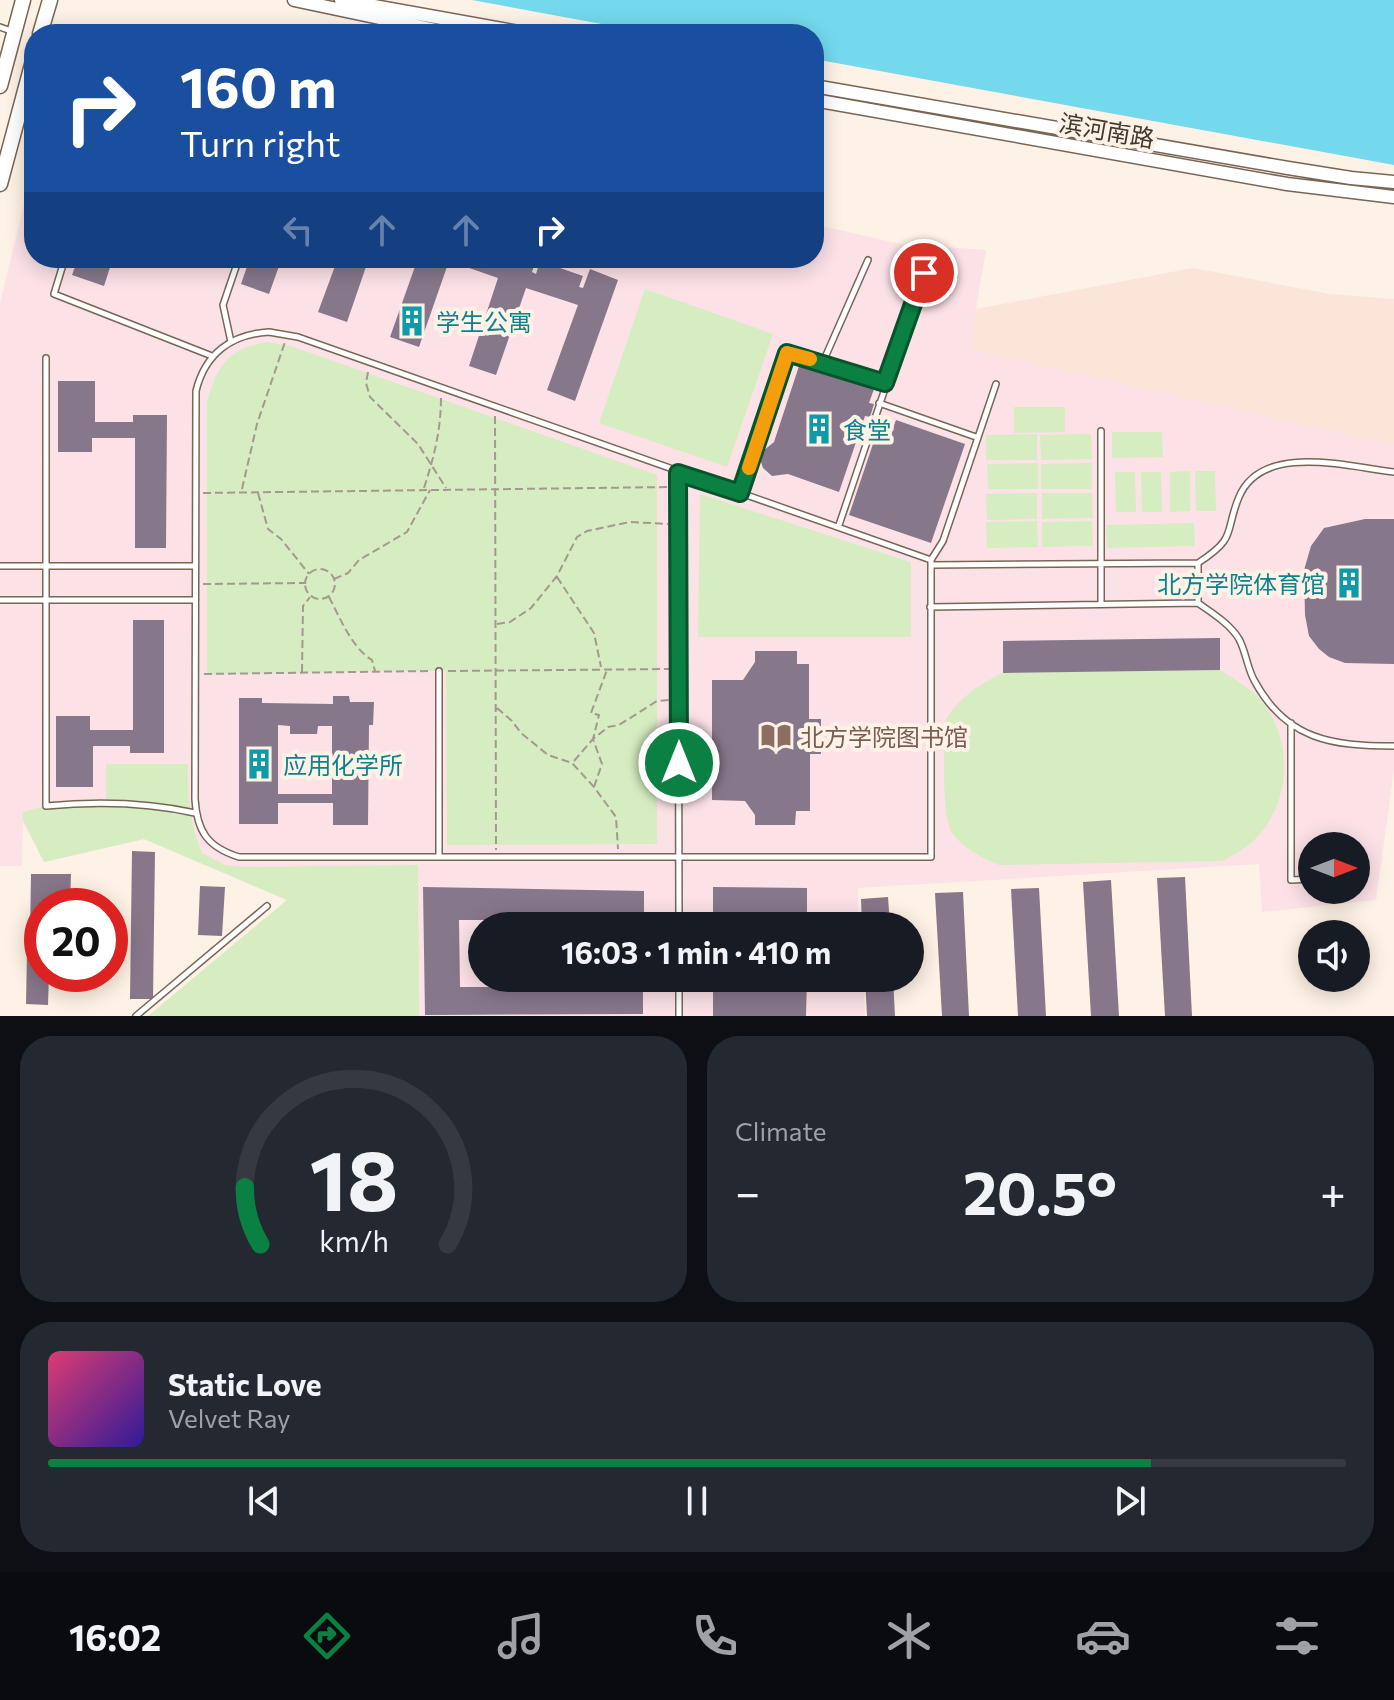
<!DOCTYPE html>
<html lang="en">
<head>
<meta charset="utf-8">
<style>
	:root { --surface:#171b24; --page:#242831; --text:#f1f3f6; --muted:#9ea1a6; --line:#363941; --accent:#0b8043 }
	body { margin:0; font-family:Commissioner,"Noto Sans SC",sans-serif; background:var(--page); color:var(--text); height:100vh; display:flex; flex-direction:column; font-size:30px; white-space:nowrap }
	* { box-sizing:border-box; margin:0 }
	p { font-size:26px; color:var(--muted) }
	.icon { flex:none; width:44px; height:44px; fill:none; stroke:currentColor; stroke-width:2; stroke-linecap:round; stroke-linejoin:round }
	.map { position:relative; height:1016px; overflow:hidden }
	.details { display:flex; flex-direction:column; gap:20px; padding:20px; background:#0d0f14; flex:1 }
	.details>* { flex:none }
	.banner { position:absolute; left:24px; top:24px; width:800px; height:244px; border-radius:32px; box-shadow:0 4px 20px #0003; background:#1a4fa0; color:#fff; overflow:hidden }
	.needle { width:52px; rotate:90deg }
	.tools { position:absolute; left:1298px; top:832px; display:grid; gap:16px }
	.tools a { display:grid; place-items:center; width:72px; height:72px; border-radius:50%; background:var(--surface); box-shadow:0 4px 20px #0003; font-size:40px }
	.speed { position:absolute; left:24px; top:888px; display:flex; gap:16px; font-size:40px; font-weight:700; text-align:center }
	.speed>* { display:grid; place-content:center; width:104px; height:104px; border-radius:50%; background:var(--surface); box-shadow:0 4px 20px #0003; line-height:1 }
	.speed .limit { border:12px solid #d22; background:#fff; color:#111 }
	.pin { position:absolute; display:grid; place-items:center; width:68px; height:68px; color:#fff; margin:-34px; border:4px solid #fff; border-radius:50%; box-shadow:0 2px 8px #0007 }
	.me { position:absolute; width:88px; margin:-44px; rotate:0deg; stroke-linejoin:round; filter:drop-shadow(0 0 6px #0008) }
	.turn { display:flex; align-items:center; gap:28px; height:168px; padding:0 24px; font-size:36px }
	.turn .icon { width:104px; height:104px; stroke-width:2.5 }
	.turn b { display:block; font-size:56px; line-height:68px }
	.lanes { display:flex; align-items:center; height:76px; padding:0 24px; background:#0003; justify-content:center; gap:40px; direction:ltr }
	.lanes .off { opacity:.35 }
	.big { font-size:60px; font-weight:700; line-height:1.1 }
	.details .widget { flex:1; display:flex; flex-direction:column; justify-content:center; gap:12px; min-width:0; padding:0 28px; border-radius:32px; background:var(--page) }
	.details .dial { align-items:center; gap:0 }
	.dial svg { height:208px; overflow:visible; fill:none; stroke:var(--line); stroke-width:7; stroke-linecap:round; text-anchor:middle }
	.dial text { fill:var(--text); stroke:none }
	.song { display:flex; align-items:center; gap:24px }
	.cover { width:96px; height:96px; border-radius:12px; background:linear-gradient(135deg,hsl(340 70% 55%),hsl(250 70% 35%)) }
	.played { height:8px; border-radius:4px; background:linear-gradient(90deg,var(--accent) 85%,var(--line) 85%) }
	.keys { display:flex; justify-content:space-around; direction:ltr }
	.heat { display:flex; justify-content:space-between; align-items:center; font-size:44px; direction:ltr }
	.details .tiles { flex:1; display:grid; gap:20px; grid-template-columns:1fr 1fr }
	.widget:last-child { grid-column:span 2 }
	.trip { position:absolute; left:468px; top:912px; width:456px; height:80px; border-radius:40px; background:var(--surface); box-shadow:0 4px 20px #0003; font-weight:700; line-height:80px; text-align:center }
	.tabs { display:flex; height:128px; justify-content:space-around; align-items:center; background:#090b0e; color:var(--muted) }
	.tabs .icon { width:56px; height:56px }
	.tabs .selected { color:var(--accent) }
	.tabs b { font-size:36px; color:var(--text) }
	.map>svg:first-child { display:block }
</style>
</head>
<body>
<div class="map">
<svg width="1394" height="1016" viewBox="0 0 1394 1016">
	<rect width="100%" height="100%" fill="#fef1e5"/>
	<path fill="#fbe4d8" d="M1193,268L1329,294L1394,299V445L969,349L976,309Z"/>
	<path fill="#fce2e7" fill-rule="evenodd" d="M34,163V258H814V224L900,244L986,250L969,349L1394,445V770L1376,900L1262,912L1259,864L858,888L859,926H807V888L713,926H482V978H713V1016H148L287,900L144,839L44,862L23,822L22,866H0V303ZM1312,846H1356V890H1312Z
		M807,978H863L865,1016H806Z"/>
	<path fill="#d5edc1" d="M645,289L773,334L727,467L599,423Z
		M267,342L291,346L657,475V844L447,845L446,671L207,674V402C217,366 228,348 267,342Z
		M1014,407H1065V432L1014,433Z
		M1112,432H1162L1163,457L1112,458Z
		M1037,434V460H986V435Z
		M1091,434L1092,459L1041,460L1040,435Z
		M1038,463V489H988L987,464Z
		M1092,463V489H1041V464Z
		M1190,471V511L1170,512V472Z
		M1195,471H1215L1216,511H1196Z
		M1115,472H1135L1136,512H1116Z
		M1141,472H1161L1162,512H1142Z
		M1037,493V519L987,520L986,494Z
		M1042,493H1092L1093,518L1042,519Z
		M700,494L911,562V637H698Z
		M1037,521L1038,547L987,548L986,522Z
		M1092,521L1093,546L1042,547V522Z
		M1194,523L1195,546L1107,548L1106,525Z
		M1220,670C1232,678 1245,685 1256,695C1293,732 1293,798 1258,836C1248,847 1235,854 1222,861L999,865C982,858 964,849 953,834C940,815 945,747 945,722C957,698 980,684 1003,673Z
		M106,764H188C187,796 190,823 202,853L225,865L244,867L418,865L419,1016H148L287,900L144,839L44,862L23,820V812L46,806L106,802Z"/>
	<path fill="#75d9ed" d="M472,0H1394V165L814,59V34H656Z"/>
	<path fill="#87778a" fill-rule="evenodd" d="M78,258H113L104,286L72,275Z
		M250,258H282L269,294L241,284Z
		M338,258H369L347,322L318,312Z
		M418,258H501L500,262L504,263L506,258H537L532,272L536,274L540,261L583,276L579,287L583,288L590,269L618,280L575,401L547,390L578,305L526,288L496,375L469,366L498,278L449,261L419,347L390,337Z
		M800,363L874,389L869,403L874,404L870,417L865,416L839,492L788,474L772,476L763,468L761,462L763,451L774,442Z
		M58,381H95V422H133V415H167L166,548H135V438H92V452H58Z
		M896,420L965,444L931,543L849,515L876,435L889,440Z
		M1365,519H1394V664L1345,663L1329,657L1319,649L1309,636L1305,615L1304,570L1311,546L1324,528Z
		M133,620H164V753H130V746H93V787H56V716H90V730H133Z
		M1220,638V670L1003,673V641Z
		M755,651H797V664H809V719H821V754H810V811H796L795,825H755V815L745,801L712,800V680H743L755,662Z
		M333,696H349L350,702H374L373,725H369L368,825H333V803H278V824H239V698H262V703L333,704ZM278,725L290,726V734H317L318,726H332V794H278Z
		M132,851L155,852L153,999H130Z
		M31,874H71L70,906H42V938L30,937Z
		M1185,877L1192,1016H1165L1157,878Z
		M1111,880L1119,1016H1091L1083,882Z
		M200,886L225,887L222,936L198,935Z
		M423,887L644,891V926H600V922L545,920V926H509V920H459L460,987H509V978H545V987L600,986V978H643V1014L425,1015Z
		M713,887L807,888V926H713Z
		M1039,888L1046,1016H1018L1011,889Z
		M963,892L969,1016H942L935,893Z
		M888,897L890,926H862L861,899Z
		M27,951H42V974H49L48,1005L26,1004Z
		M713,978H807L806,1016H713Z
		M865,978H893L895,1016H867Z"/>
	<g fill="none" stroke-linecap="round" stroke-linejoin="round">
		<g stroke="#786654" stroke-width="8">
			<path id="service" d="M0,27L14,32
				M65,258L54,294L212,356
				M269,332L298,337L931,560V857H239C207,847 197,831 195,799L196,391C205,354 231,334 269,332Z
				M231,342L223,305L239,258
				M46,358V806C98,801 145,802 195,813
				M823,362L868,260
				M879,403L976,437
				M1101,431V604
				M678,473L679,926
				M740,493L787,353L885,383
				M839,525L924,273L954,277
				M931,560L943,541L996,384
				M1198,563V603
				M931,565L1198,563C1238,537 1224,533 1239,497C1262,442 1349,467 1394,472
				M0,566H195
				M0,600H195
				M930,607L1198,603C1212,613 1230,624 1239,639C1246,652 1247,667 1254,680C1286,740 1332,746 1394,746
				M439,671V857
				M1291,723V880L1312,879
				M679,978V1016
				M136,1016L267,906"/>
		</g>
		<g stroke="#786654" stroke-width="15">
			<path id="secondary" d="M294,0L455,34
				M341,0L530,34
				M814,86L1288,168L1351,178L1394,182
				M814,100L1287,184L1394,197"/>
		</g>
		<g stroke="#786654" stroke-width="17">
			<path id="primary" d="M40,34L50,0
				M0,86L23,0
				M0,184L34,57"/>
		</g>
		<path stroke="#a4998f" stroke-width="2" stroke-dasharray="8 4" stroke-linecap="butt" d="M368,372L366,383L370,397L418,444L446,488
			M495,416L496,850
			M424,488C434,457 441,430 441,397
			M242,489L257,424L285,342
			M203,493L669,487
			M258,493L268,529L281,539L309,574
			M305 584a15 15 0 1 1 30 0a15 15 0 1 1-30 0Z
			M557,577L594,633L601,667
			M334,579L348,573L359,560L407,532L430,490
			M203,584L305,583
			M329,597C340,618 352,648 372,660L375,671
			M497,624L510,622L531,608L557,576L577,537L587,531L630,522L668,524
			M448,671L670,669
			M302,672L303,606L310,597
			M204,674L430,671
			M497,708L512,721L521,733L548,755L572,763L594,787L616,817L618,849
			M574,761L593,739L608,727L619,725L657,701L669,700
			M594,787L602,764L593,739L599,715L591,713L607,670"/>
		<use href="#service" stroke="#fff" stroke-width="5"/>
		<use href="#secondary" stroke="#fff" stroke-width="12"/>
		<use href="#primary" stroke="#fff" stroke-width="14"/>
	</g>
	<g fill="none" stroke-linecap="round" stroke-linejoin="round">
		<g stroke="#07532c" stroke-width="20">
			<path id="route" d="M679,763L678,473L740,493L787,353L885,383L924,273"/>
		</g>
		<use href="#route" stroke="#0b8043" stroke-width="14"/>
		<path stroke="#f59e0b" stroke-width="14" d="M749,468L787,353L810,359"/>
	</g>
	<defs>
		<g id="building-bare" transform="scale(2.4)"><path d="M-4-6H4V6H1V3H-1V6H-4ZM-2.5-4.3h1.7v1.8h-1.7ZM.8-4.3h1.7v1.8H.8ZM-2.5-1h1.7V.8h-1.7ZM.8-1h1.7V.8H.8Z" fill="#0f9aa8" stroke="#fef1e5" stroke-width="2.5" paint-order="stroke"/></g>
		<g id="library-bare" transform="scale(2.4)"><path d="M-6-4Q-3-5.5-.7-3.5V5Q-3 3-6 4ZM6-4Q3-5.5 .7-3.5V5Q3 3 6 4Z" fill="#8d6e63" stroke="#fef1e5" stroke-width="2.5" paint-order="stroke"/></g>
	</defs>
	<g fill-rule="evenodd">
		<use href="#building-bare" x="412" y="321"/>
		<use href="#building-bare" x="819" y="429"/>
		<use href="#building-bare" x="1349" y="583"/>
		<use href="#library-bare" x="776" y="736"/>
		<use href="#building-bare" x="259" y="764"/>
	</g>
	<g text-anchor="middle" dominant-baseline="central" stroke-width="8" stroke-linejoin="round" paint-order="stroke">
		<g font-size="24" fill="#40372f" stroke="#fef1e5">
			<text transform="translate(1107 130) rotate(10)">滨河南路</text>
		</g>
		<g font-size="24" fill="#0d838f" stroke="#fef1e5" text-anchor="start">
			<text x="436" y="321">学生公寓</text>
			<text x="843" y="429">食堂</text>
			<text x="1325" y="583" text-anchor="end">北方学院体育馆</text>
			<text x="283" y="764">应用化学所</text>
		</g>
		<g font-size="24" fill="#785e54" stroke="#fef1e5" text-anchor="start">
			<text x="800" y="736">北方学院图书馆</text>
		</g>
	</g>
</svg>
<div class="tools">
<a><svg class="needle" viewBox="-14 -14 28 28"><path d="M0-13l5 13h-10z" fill="#e53935"/><path d="M0 13l5-13h-10z" fill="#9ea1a6"/></svg></a>
<a><svg class="icon" aria-label="sound" viewBox="0 0 24 24"><path d="M4 9h4l5-4v14l-5-4H4zM17 9q2 3 0 6"/></svg></a>
</div>
<div class="speed"><div class="limit">20</div></div>
<div class="pin" style="left:924px;top:273px;background:#d93025"><svg class="icon" aria-label="arrive" viewBox="0 0 24 24"><path d="M6 21V4h12l-3 4 3 4H6"/></svg></div>
<svg class="me" style="left:679px;top:763px" viewBox="-20 -20 40 40"><circle r="17" fill="#0b8043" stroke="#fff" stroke-width="3"/><path d="M0-11L8 9 0 5-8 9z" fill="#fff"/></svg>
<div class="trip">16:03 · 1 min · 410 m</div>
<div class="banner">
<div class="turn"><svg class="icon" aria-label="right" viewBox="0 0 24 24"><path d="M7 20v-9h11M14 6l5 5-5 5"/></svg><div><b>160 m</b>Turn right</div></div>
<div class="lanes"><svg class="icon off" aria-label="left" viewBox="0 0 24 24"><path d="M17 20v-9H6M10 6l-5 5 5 5"/></svg><svg class="icon off" aria-label="ahead" viewBox="0 0 24 24"><path d="M12 20V5M6 11l6-6 6 6"/></svg><svg class="icon off" aria-label="ahead" viewBox="0 0 24 24"><path d="M12 20V5M6 11l6-6 6 6"/></svg><svg class="icon" aria-label="right" viewBox="0 0 24 24"><path d="M7 20v-9h11M14 6l5 5-5 5"/></svg></div>
</div>
</div>
<section class="details">
<div class="tiles">
<div class="widget dial"><svg viewBox="0 0 100 80">
<path d="M14 69A42 42 0 1 1 86 69"/>
<path d="M14 69A42 42 0 0 1 8 47" stroke="#0b8043"/>
<text x="50" y="56" font-size="32" font-weight="700">18</text>
<text x="50" y="72" font-size="11">km/h</text>
</svg></div>
<div class="widget"><p>Climate</p>
<div class="heat"><a>−</a><b class="big">20.5°</b><a>+</a></div>
</div>
<div class="widget">
<div class="song"><i class="cover"></i><div><b>Static Love</b><p>Velvet Ray</p></div></div>
<div class="played"></div>
<div class="keys"><svg class="icon" aria-label="previous" viewBox="0 0 24 24"><path d="M18 5L8 12l10 7zM5 5v14"/></svg><svg class="icon" aria-label="pause" viewBox="0 0 24 24"><path d="M8 5v14M16 5v14"/></svg><svg class="icon" aria-label="next" viewBox="0 0 24 24"><path d="M6 5l10 7-10 7zM19 5v14"/></svg></div>
</div>
</div>
</section>
<nav class="tabs">
<b>16:02</b>
<svg class="icon selected" aria-label="directions" viewBox="0 0 24 24"><path d="M12 3l9 9-9 9-9-9zM9 14v-3h6M13 9l2 2-2 2"/></svg>
<svg class="icon" aria-label="music" viewBox="0 0 24 24"><path d="M9 18V5l10-2v13"/><circle cx="6" cy="18" r="3"/><circle cx="16" cy="16" r="3"/></svg>
<svg class="icon" aria-label="phone" viewBox="0 0 24 24"><path d="M5 4h4l2 5-3 2q2 4 5 5l2-3 5 2v4C11 20 4 13 5 4z"/></svg>
<svg class="icon" aria-label="climate" viewBox="0 0 24 24"><path d="M12 3v18M4 7l16 10M4 17L20 7"/></svg>
<svg class="icon" aria-label="car" viewBox="0 0 24 24"><path d="M5 17H2v-5l4-1 3-4h7l3 4 3 1v5h-3M9 17h6M6 11h13"/><circle cx="7" cy="17" r="2"/><circle cx="17" cy="17" r="2"/></svg>
<svg class="icon" aria-label="filters" viewBox="0 0 24 24"><path d="M4 7h16M4 17h16"/><circle cx="9" cy="7" r="2"/><circle cx="15" cy="17" r="2"/></svg>
</nav>
</body>
</html>
